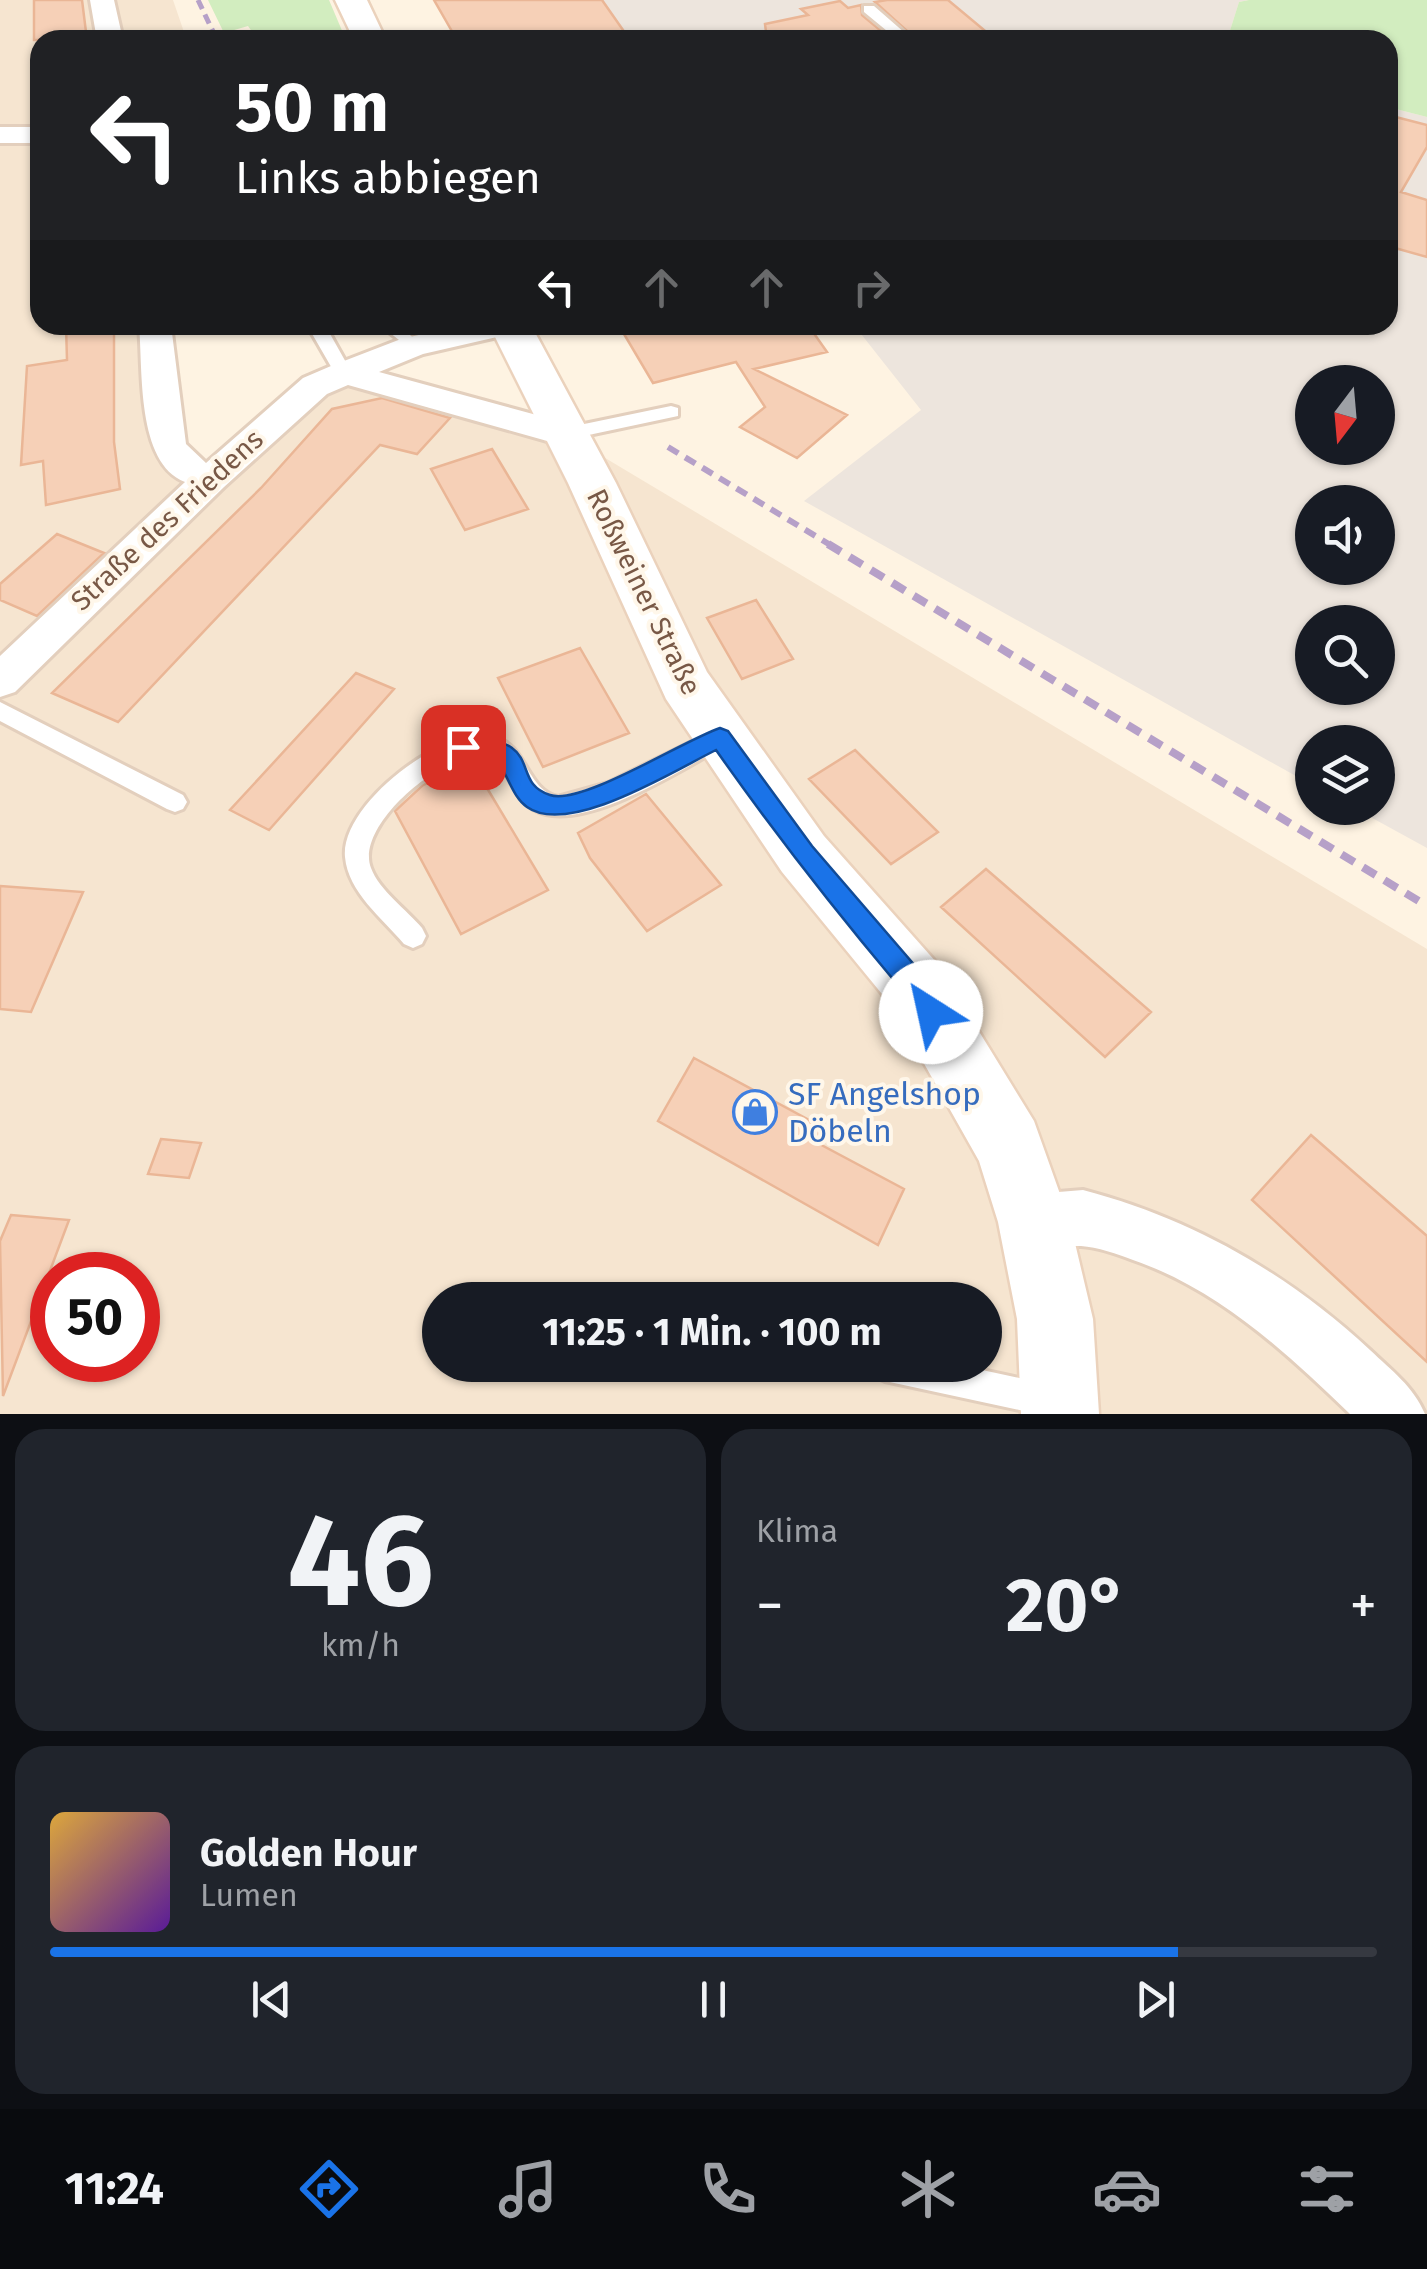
<!DOCTYPE html>
<html lang="de">
<head>
<meta charset="utf-8">
<style>
	:root { --surface:#171b24; --page:#20242c; --text:#f1f3f6; --muted:#9ea1a6; --line:#363941; --accent:#1a73e8 }
	body { margin:0; font-family:"Fira Sans",sans-serif; background:var(--page); color:var(--text); height:100vh; display:flex; flex-direction:column; font-size:38px; white-space:nowrap }
	* { box-sizing:border-box; margin:0 }
	p { font-size:32px; color:var(--muted) }
	.icon { flex:none; width:55px; height:55px; fill:none; stroke:currentColor; stroke-width:2; stroke-linecap:round; stroke-linejoin:round }
	.map { position:relative; height:1414px; overflow:hidden }
	.drawer { display:flex; flex-direction:column; gap:15px; padding:15px; background:#0d0f14; flex:1 }
	.drawer>* { flex:none }
	.top-card { position:absolute; left:30px; top:30px; width:1368px; height:305px; border-radius:30px; box-shadow:0 2px 8px #0004; background:#202124; color:#fff; overflow:hidden }
	.needle { width:65px; rotate:196deg }
	.tools { position:absolute; left:1295px; top:365px; display:grid; gap:20px }
	.tools a { display:grid; place-items:center; width:100px; height:100px; border-radius:50%; background:var(--surface); box-shadow:0 2px 8px #0004; font-size:50px }
	.speed { position:absolute; left:30px; top:1252px; display:flex; gap:20px; font-size:50px; font-weight:700; text-align:center }
	.speed>* { display:grid; place-content:center; width:130px; height:130px; border-radius:50%; background:var(--surface); box-shadow:0 2px 8px #0004; line-height:1 }
	.speed .limit { border:15px solid #d22; background:#fff; color:#111 }
	.pin { position:absolute; display:grid; place-items:center; width:85px; height:85px; color:#fff; margin:-42px; border-radius:20px; box-shadow:0 5px 15px #0006 }
	.me { position:absolute; width:110px; margin:-55px; rotate:325deg; stroke-linejoin:round; filter:drop-shadow(0 0 8px #0008) }
	.turn { display:flex; align-items:center; gap:35px; height:210px; padding:0 40px; font-size:45px }
	.turn .icon { width:130px; height:130px; stroke-width:2.5 }
	.turn b { display:block; font-size:70px; line-height:85px }
	.lanes { display:flex; align-items:center; height:95px; padding:0 40px; background:#0003; justify-content:center; gap:50px; direction:ltr }
	.lanes .off { opacity:.35 }
	.big { font-size:75px; font-weight:700; line-height:1.1 }
	.drawer .card { flex:1; display:flex; flex-direction:column; justify-content:center; gap:15px; min-width:0; padding:0 35px; border-radius:30px; background:var(--page) }
	.drawer .dial { align-items:center; gap:0 }
	.dial b { font-size:130px; line-height:1 }
	.song { display:flex; align-items:center; gap:30px }
	.cover { width:120px; height:120px; border-radius:15px; background:linear-gradient(135deg,hsl(40 70% 55%),hsl(270 70% 35%)) }
	.played { height:10px; border-radius:5px; background:linear-gradient(90deg,var(--accent) 85%,var(--line) 85%) }
	.keys { display:flex; justify-content:space-around; direction:ltr }
	.heat { display:flex; justify-content:space-between; align-items:center; font-size:55px; direction:ltr }
	.drawer .tiles { flex:1; display:grid; gap:15px; grid-template-columns:1fr 1fr }
	.card:last-child { grid-column:span 2 }
	.trip { position:absolute; left:422px; top:1282px; width:580px; height:100px; border-radius:50px; background:var(--surface); box-shadow:0 2px 8px #0004; font-weight:700; line-height:100px; text-align:center }
	.tab-bar { display:flex; height:160px; justify-content:space-around; align-items:center; background:#090b0e; color:var(--muted) }
	.tab-bar .icon { width:70px; height:70px }
	.tab-bar .current { color:var(--accent) }
	.tab-bar b { font-size:45px; color:var(--text) }
	.map>svg:first-child { display:block }
</style>
</head>
<body>
<div class="map">
<svg width="1427" height="1414" viewBox="0 0 1427 1414">
	<rect width="100%" height="100%" fill="#fef3e2"/>
	<path fill="#f6e5d0" fill-rule="evenodd" d="M0,0H173L185,35L182,40H40V325H152L168,447L210,478L329,378L565,434L1427,949V1414H0ZM52,1275H138V1360H52ZM440,1300H985V1365H440Z"/>
	<path fill="#ede5dd" fill-rule="evenodd" d="M602,0H1249L1239,2L1227,40H630Z
		M1388,107L1427,117V848L1354,808H1378V742H1312V785L804,501L921,410L854,325H1388ZM1312,382H1378V448H1312ZM1312,502H1378V568H1312ZM1312,622H1378V688H1312Z"/>
	<path fill="#d2edbf" d="M208,0H329L346,40H258L248,26L224,33Z
		M1249,0H1427V117L1388,107V40H1227L1239,2Z"/>
	<path fill="#f6d0b7" stroke="#eab696" stroke-width="2.5" d="M34,0H82L87,40H34Z
		M434,0H602L630,40H457Z
		M887,0H948L996,40H917L875,2Z
		M840,1L848,8L861,5L862,15L892,40H767L765,24L808,15L801,9Z
		M1388,115L1427,125V147L1401,192L1427,200V257L1388,246Z
		M66,325H114V442L120,489L46,505L43,461L21,465L27,366L67,360Z
		M663,325H808L827,352L754,369L847,415L797,458L740,427L765,407L736,362L653,383L624,334Z
		M382,398L450,418L417,454L380,445L118,722L52,693L261,488L332,409Z
		M492,449L528,509L465,530L431,469Z
		M57,534L104,553L37,616L0,600V584Z
		M756,600L793,659L742,679L707,618Z
		M580,648L629,733L543,767L498,678Z
		M356,673L394,689L269,830L230,810Z
		M855,750L938,832L891,864L809,779Z
		M472,763L548,890L461,934L395,811L423,785Z
		M646,794L721,885L647,931L590,858L578,833Z
		M986,869L1151,1012L1105,1057L941,907Z
		M0,886L83,892L31,1012L0,1009Z
		M694,1058L822,1127L814,1141L904,1189L878,1245L658,1121Z
		M1311,1135L1427,1236V1362L1252,1200Z
		M161,1139L201,1143L189,1178L148,1174Z
		M11,1215L69,1220L3,1396L0,1241Z"/>
	<g fill="none" stroke-linecap="round" stroke-linejoin="round">
		<g stroke="#e3cfbd" stroke-width="6">
			<path id="lane" d="M864,6H874L913,40H898L864,12Z
				M307,325H325L352,373L349,377H337Z
				M380,325H399L422,346L413,351Z
				M671,406L678,408V416L565,440L556,434L565,428Z
				M0,702L183,795L187,802L183,809L175,812L167,809L0,721Z
				M720,728L728,730L731,737L728,744C685,767 580,837 533,809C512,796 509,768 489,755C448,748 354,824 371,868C379,890 407,910 422,928L426,936L422,944L413,948L404,944C382,918 348,892 345,857C340,805 444,725 493,737C527,744 526,790 558,797L608,783Z
				M869,1365H959L1047,1384L1058,1389L1063,1400L1058,1411L1038,1414L885,1381L874,1376Z"/>
		</g>
		<g stroke="#e3cfbd" stroke-width="6">
			<path id="street" d="M90,0H114L123,40H97Z
				M0,127H40V143H0Z
				M139,325H171L186,444L206,463L303,378L331,366L401,339L463,325H524L519,332L423,354L379,372L577,426L583,434L577,442L565,446L348,385L327,394L224,487L15,692L0,697V656L185,482C136,463 143,370 139,325Z
				M1083,1190C1193,1219 1287,1273 1370,1350C1392,1371 1413,1386 1425,1414H1350C1287,1353 1218,1289 1133,1260C1118,1254 1097,1247 1081,1246C1056,1245 1039,1252 1014,1242L1006,1222L1014,1202L1034,1194Z"/>
		</g>
		<g stroke="#ebd2bc" stroke-width="5">
			<path id="secondary" d="M335,0H367L386,40H354Z
				M489,325H531L616,483L707,672L824,836L937,963L1034,1121L1070,1222L1093,1319L1099,1414H1021L1017,1319L998,1222L979,1161L891,1005L782,872L666,699L568,483Z"/>
		</g>
		<use href="#lane" fill="#fff" fill-rule="evenodd"/>
		<use href="#street" fill="#fff" fill-rule="evenodd"/>
		<use href="#secondary" fill="#fff" fill-rule="evenodd"/>
		<path stroke="#b6a0c8" stroke-width="5" stroke-dasharray="10 6" stroke-linecap="butt" d="M198,0L217,40"/>
		<path stroke="#b6a0c8" stroke-width="6" stroke-dasharray="12 8" stroke-linecap="butt" d="M668,447L832,546"/>
		<path stroke="#b6a0c8" stroke-width="8" stroke-dasharray="15 10" stroke-linecap="butt" d="M828,544L1427,906"/>
	</g>
	<path fill="#1a73e8" stroke="#114b97" stroke-width="2.5" d="M720,728L728,731L812,846L923,975L945,1012L941,1020L931,1024C915,1018 908,997 897,984C833,908 773,831 716,750C675,770 569,837 527,807C510,795 508,770 492,756L463,757L451,747L463,738C548,737 508,782 550,795C581,806 684,740 720,728Z"/>
	<defs>
		<g id="shop-ring" transform="scale(2.25)"><circle r="9.5" fill="#fff7ea" stroke="#3f7fe0" stroke-width="1.5"/><path d="M-5-2.5h2.3a2.7 3.5 0 0 1 5.4 0H5L5.5 6h-11ZM-1.5-2.5h3a1.5 2.3 0 0 0-3 0Z" fill="#3f7fe0"/></g>
	</defs>
	<g fill-rule="evenodd">
		<use href="#shop-ring" x="755" y="1112"/>
	</g>
	<g text-anchor="middle" dominant-baseline="central" stroke-width="8" stroke-linejoin="round" paint-order="stroke">
		<g font-size="28" fill="#785846" stroke="#fff7ea">
			<text transform="translate(167 520) rotate(-43)">Straße des Friedens</text>
			<text transform="translate(644 592) rotate(64)">Roßweiner Straße</text>
		</g>
		<g font-size="32" fill="#366cbe" stroke="#fff7ea" text-anchor="start">
			<text x="788" y="1094">SF Angelshop<tspan x="788" dy="37">Döbeln</tspan></text>
		</g>
	</g>
</svg>
<div class="tools">
<a><svg class="needle" viewBox="-14 -14 28 28"><path d="M0-13l5 13h-10z" fill="#e53935"/><path d="M0 13l5-13h-10z" fill="#9ea1a6"/></svg></a>
<a><svg class="icon" aria-label="sound" viewBox="0 0 24 24"><path d="M4 9h4l5-4v14l-5-4H4zM17 9q2 3 0 6"/></svg></a>
<a><svg class="icon" aria-label="search" viewBox="0 0 24 24"><circle cx="10" cy="10" r="6"/><path d="M15 15l6 6"/></svg></a>
<a><svg class="icon" aria-label="layers" viewBox="0 0 24 24"><path d="M12 4l9 5-9 5-9-5zM3 14l9 5 9-5"/></svg></a>
</div>
<div class="speed"><div class="limit">50</div></div>
<div class="pin" style="left:463px;top:747px;background:#d93025"><svg class="icon" aria-label="arrive" viewBox="0 0 24 24"><path d="M6 21V4h12l-3 4 3 4H6"/></svg></div>
<svg class="me" style="left:931px;top:1012px" viewBox="-20 -20 40 40"><circle r="19" fill="#fff"/><path d="M0-13L10 11 0 6-10 11z" fill="#1a73e8"/></svg>
<div class="trip">11:25 · 1 Min. · 100 m</div>
<div class="top-card">
<div class="turn"><svg class="icon" aria-label="left" viewBox="0 0 24 24"><path d="M17 20v-9H6M10 6l-5 5 5 5"/></svg><div><b>50 m</b>Links abbiegen</div></div>
<div class="lanes"><svg class="icon" aria-label="left" viewBox="0 0 24 24"><path d="M17 20v-9H6M10 6l-5 5 5 5"/></svg><svg class="icon off" aria-label="ahead" viewBox="0 0 24 24"><path d="M12 20V5M6 11l6-6 6 6"/></svg><svg class="icon off" aria-label="ahead" viewBox="0 0 24 24"><path d="M12 20V5M6 11l6-6 6 6"/></svg><svg class="icon off" aria-label="right" viewBox="0 0 24 24"><path d="M7 20v-9h11M14 6l5 5-5 5"/></svg></div>
</div>
</div>
<section class="drawer">
<div class="tiles">
<div class="card dial"><b>46</b><p>km/h</p></div>
<div class="card"><p>Klima</p>
<div class="heat"><a>−</a><b class="big">20°</b><a>+</a></div>
</div>
<div class="card">
<div class="song"><i class="cover"></i><div><b>Golden Hour</b><p>Lumen</p></div></div>
<div class="played"></div>
<div class="keys"><svg class="icon" aria-label="previous" viewBox="0 0 24 24"><path d="M18 5L8 12l10 7zM5 5v14"/></svg><svg class="icon" aria-label="pause" viewBox="0 0 24 24"><path d="M8 5v14M16 5v14"/></svg><svg class="icon" aria-label="next" viewBox="0 0 24 24"><path d="M6 5l10 7-10 7zM19 5v14"/></svg></div>
</div>
</div>
</section>
<nav class="tab-bar">
<b>11:24</b>
<svg class="icon current" aria-label="directions" viewBox="0 0 24 24"><path d="M12 3l9 9-9 9-9-9zM9 14v-3h6M13 9l2 2-2 2"/></svg>
<svg class="icon" aria-label="music" viewBox="0 0 24 24"><path d="M9 18V5l10-2v13"/><circle cx="6" cy="18" r="3"/><circle cx="16" cy="16" r="3"/></svg>
<svg class="icon" aria-label="phone" viewBox="0 0 24 24"><path d="M5 4h4l2 5-3 2q2 4 5 5l2-3 5 2v4C11 20 4 13 5 4z"/></svg>
<svg class="icon" aria-label="climate" viewBox="0 0 24 24"><path d="M12 3v18M4 7l16 10M4 17L20 7"/></svg>
<svg class="icon" aria-label="car" viewBox="0 0 24 24"><path d="M5 17H2v-5l4-1 3-4h7l3 4 3 1v5h-3M9 17h6M6 11h13"/><circle cx="7" cy="17" r="2"/><circle cx="17" cy="17" r="2"/></svg>
<svg class="icon" aria-label="filters" viewBox="0 0 24 24"><path d="M4 7h16M4 17h16"/><circle cx="9" cy="7" r="2"/><circle cx="15" cy="17" r="2"/></svg>
</nav>
</body>
</html>
